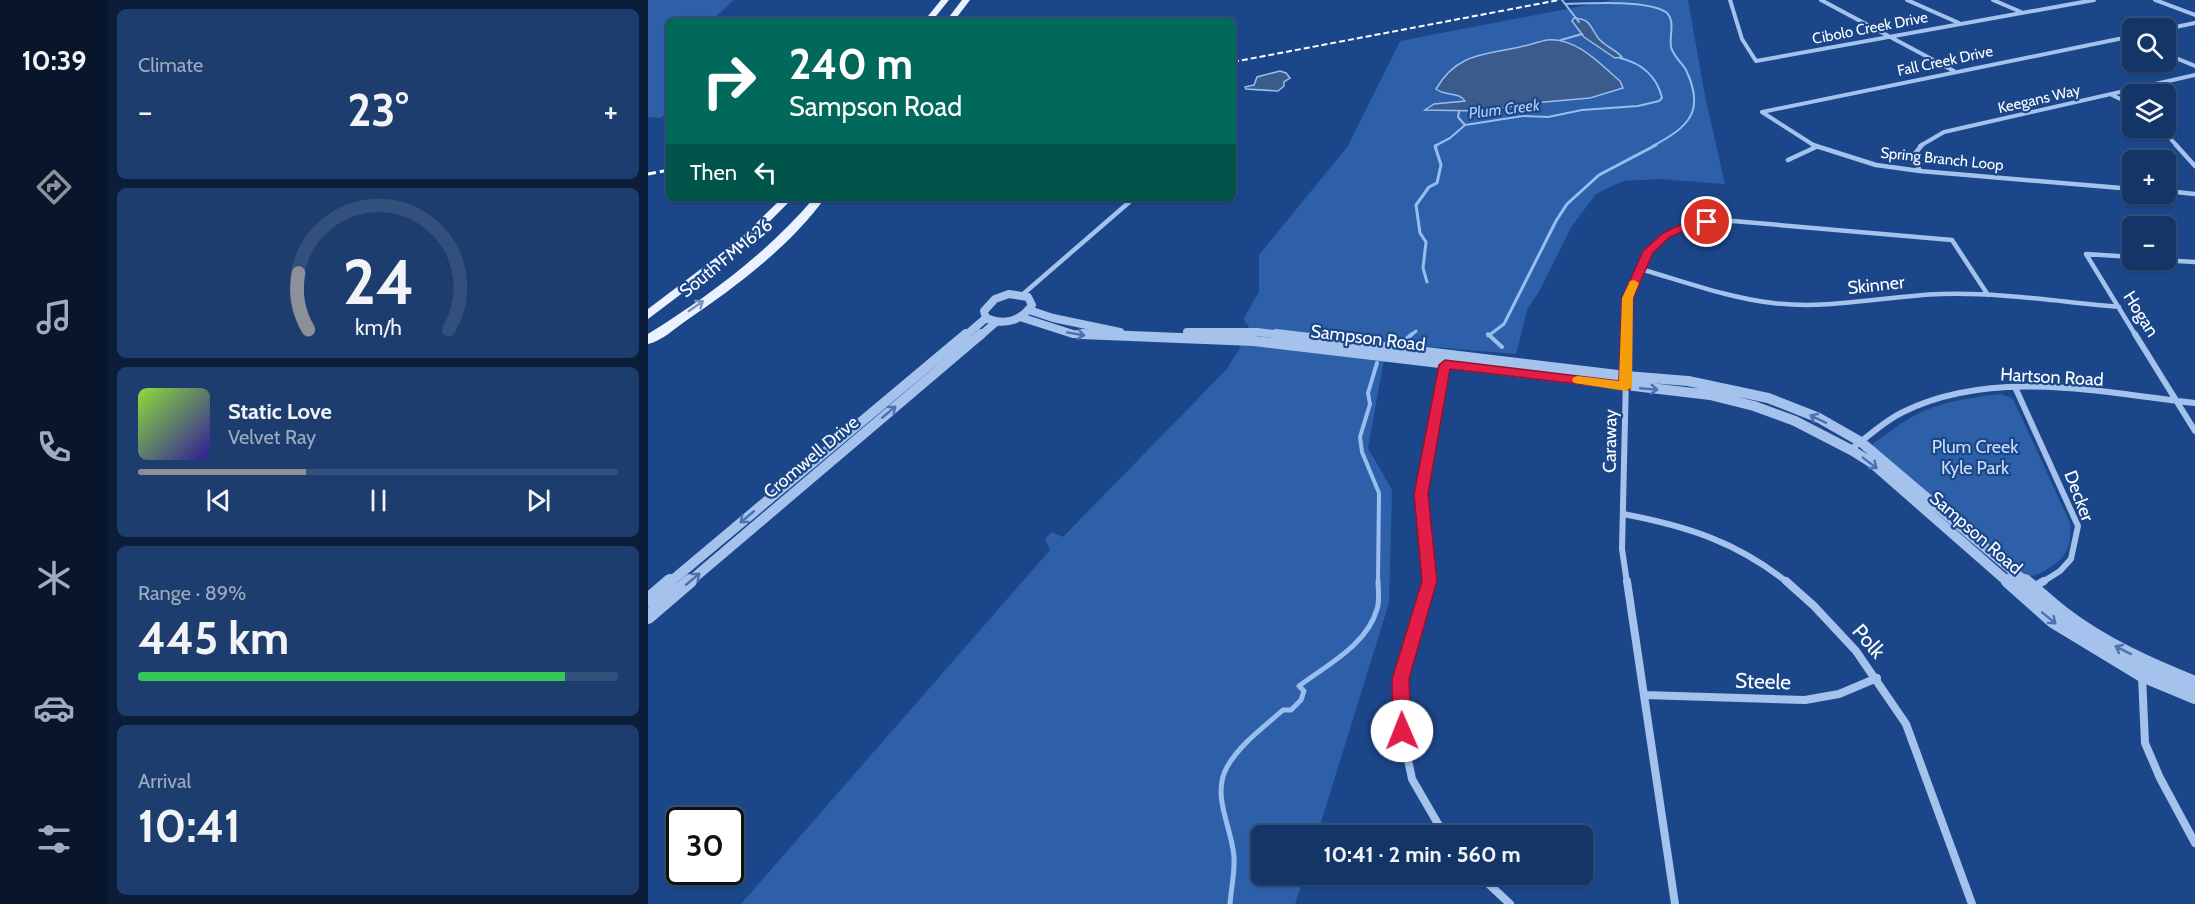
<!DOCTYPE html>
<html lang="en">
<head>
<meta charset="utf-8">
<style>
	:root { --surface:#143568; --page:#1d3d6e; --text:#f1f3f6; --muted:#9dabc0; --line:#33507c; --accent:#8c9099 }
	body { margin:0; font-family:Cabin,sans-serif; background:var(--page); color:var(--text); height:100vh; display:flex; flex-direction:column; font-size:22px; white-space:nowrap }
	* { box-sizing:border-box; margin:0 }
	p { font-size:20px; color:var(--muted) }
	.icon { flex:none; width:33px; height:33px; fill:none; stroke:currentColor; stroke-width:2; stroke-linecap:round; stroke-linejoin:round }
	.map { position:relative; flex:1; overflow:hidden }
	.side { display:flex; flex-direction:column; gap:9px; padding:9px; background:#0b1d39; width:540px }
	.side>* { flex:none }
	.hud { position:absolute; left:18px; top:18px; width:570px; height:183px; border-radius:9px; box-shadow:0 2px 4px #0004,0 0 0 2px var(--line); background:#00695c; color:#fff; overflow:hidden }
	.buttons { position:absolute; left:1474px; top:18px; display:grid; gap:12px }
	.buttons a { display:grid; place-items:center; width:54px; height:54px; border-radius:9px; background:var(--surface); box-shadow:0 2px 4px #0004,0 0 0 2px var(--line); font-size:30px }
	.speed { position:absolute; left:18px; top:807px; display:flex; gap:12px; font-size:30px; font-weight:700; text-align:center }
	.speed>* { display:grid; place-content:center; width:78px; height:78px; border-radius:50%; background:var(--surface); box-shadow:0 2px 4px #0004,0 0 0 2px var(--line); line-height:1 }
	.speed .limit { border:3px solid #111; border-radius:9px; background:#fff; color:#111 }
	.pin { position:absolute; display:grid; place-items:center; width:51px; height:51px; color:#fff; margin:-26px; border:3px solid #fff; border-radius:50%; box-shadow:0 2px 6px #0007 }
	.me { position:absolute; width:66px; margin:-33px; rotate:359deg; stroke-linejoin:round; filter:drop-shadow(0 0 4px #0008) }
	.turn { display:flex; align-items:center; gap:21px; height:126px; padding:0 24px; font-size:27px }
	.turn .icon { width:78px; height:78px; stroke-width:2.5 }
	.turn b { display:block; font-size:42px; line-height:51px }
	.then { display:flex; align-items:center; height:57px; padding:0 24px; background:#0003; gap:12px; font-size:22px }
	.big { font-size:45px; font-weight:700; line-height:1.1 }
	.side .widget { flex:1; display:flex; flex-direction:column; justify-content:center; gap:9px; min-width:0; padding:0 21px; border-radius:9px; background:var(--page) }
	.side .dial { align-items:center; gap:0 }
	.dial svg { height:156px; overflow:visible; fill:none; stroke:var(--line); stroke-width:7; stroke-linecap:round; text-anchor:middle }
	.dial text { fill:var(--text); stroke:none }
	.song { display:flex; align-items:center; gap:18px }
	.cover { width:72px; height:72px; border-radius:9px; background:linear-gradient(135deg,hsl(90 70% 55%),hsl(250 70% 35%)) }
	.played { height:6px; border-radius:3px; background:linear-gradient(90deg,var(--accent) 35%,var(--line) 35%) }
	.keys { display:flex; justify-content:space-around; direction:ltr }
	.heat { display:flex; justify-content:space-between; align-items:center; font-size:33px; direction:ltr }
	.charge { height:9px; border-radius:4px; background:linear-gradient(90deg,#34c759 89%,var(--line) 0) }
	.trip { position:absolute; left:603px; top:825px; width:342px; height:60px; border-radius:9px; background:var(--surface); box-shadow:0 2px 4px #0004,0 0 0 2px var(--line); font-weight:700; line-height:60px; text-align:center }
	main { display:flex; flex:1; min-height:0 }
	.tab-bar { display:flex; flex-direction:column; width:108px; justify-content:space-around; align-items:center; background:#08152a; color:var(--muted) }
	.tab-bar .icon { width:42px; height:42px }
	.tab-bar .active { color:var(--accent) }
	.tab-bar b { font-size:27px; color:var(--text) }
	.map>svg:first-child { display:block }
</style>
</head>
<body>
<main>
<nav class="tab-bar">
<b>10:39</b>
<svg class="icon active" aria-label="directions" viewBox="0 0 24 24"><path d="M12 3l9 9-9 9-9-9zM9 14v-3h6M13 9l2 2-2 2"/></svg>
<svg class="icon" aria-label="music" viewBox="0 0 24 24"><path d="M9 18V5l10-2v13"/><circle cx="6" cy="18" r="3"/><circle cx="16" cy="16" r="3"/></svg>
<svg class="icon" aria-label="phone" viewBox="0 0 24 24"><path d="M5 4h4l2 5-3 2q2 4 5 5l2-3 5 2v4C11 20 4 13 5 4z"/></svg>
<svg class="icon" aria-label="climate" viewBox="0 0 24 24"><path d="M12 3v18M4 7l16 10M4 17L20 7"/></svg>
<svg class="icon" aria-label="car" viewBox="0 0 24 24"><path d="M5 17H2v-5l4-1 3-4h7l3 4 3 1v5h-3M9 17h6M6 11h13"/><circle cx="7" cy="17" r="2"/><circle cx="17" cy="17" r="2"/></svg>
<svg class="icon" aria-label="filters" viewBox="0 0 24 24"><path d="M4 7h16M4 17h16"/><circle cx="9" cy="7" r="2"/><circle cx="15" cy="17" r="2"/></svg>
</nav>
<section class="side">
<div class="widget"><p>Climate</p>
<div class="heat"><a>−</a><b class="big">23°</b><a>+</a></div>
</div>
<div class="widget dial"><svg viewBox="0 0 100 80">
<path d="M14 69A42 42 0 1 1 86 69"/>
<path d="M14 69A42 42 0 0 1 9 40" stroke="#8c9099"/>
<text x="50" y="56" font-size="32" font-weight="700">24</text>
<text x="50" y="72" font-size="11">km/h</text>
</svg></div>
<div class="widget">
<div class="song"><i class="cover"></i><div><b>Static Love</b><p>Velvet Ray</p></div></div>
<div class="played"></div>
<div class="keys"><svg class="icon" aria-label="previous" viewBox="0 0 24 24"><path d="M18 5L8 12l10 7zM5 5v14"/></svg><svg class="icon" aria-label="pause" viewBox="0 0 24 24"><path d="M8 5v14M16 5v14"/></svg><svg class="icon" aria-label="next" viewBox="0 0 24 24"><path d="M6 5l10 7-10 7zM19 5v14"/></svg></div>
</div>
<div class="widget"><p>Range · 89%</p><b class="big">445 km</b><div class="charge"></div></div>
<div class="widget"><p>Arrival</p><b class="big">10:41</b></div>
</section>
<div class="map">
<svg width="1547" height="904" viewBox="0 0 1547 904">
	<rect width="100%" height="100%" fill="#1b478a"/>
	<path fill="#2e60a9" d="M0,0H86L63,21H21V111L13,118L0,117Z
		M965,0H1040L1057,96L1077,184L1011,179L975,181L948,194L924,226L893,288L879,310L868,354L739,343L720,448L744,490L741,603L669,835L614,836V874L657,875L647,904H93L402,550L397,539L404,532L415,537L578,370L591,350L601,325L597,323L596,318L611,292V255L700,146L752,41Z
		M1353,394L1365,399L1422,523C1424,546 1419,558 1398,570C1391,574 1385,578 1376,575L1225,448V444C1236,436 1247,427 1259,420C1287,402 1321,398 1353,394Z"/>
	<path fill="#3b5b8d" stroke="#98bdef" stroke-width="1.5" d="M926,18C944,19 942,28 951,39C957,46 968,50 974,57L967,58L936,37L924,21Z
		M899,40C928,37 952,64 972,81L975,88L942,98L885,103L833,111L777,110L786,104L817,101C812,92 796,96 788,89C809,53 836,55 872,47C881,45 890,42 899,40Z
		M632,71L638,73L642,78L636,82V86L630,91L598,89L597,87L606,85L609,77Z"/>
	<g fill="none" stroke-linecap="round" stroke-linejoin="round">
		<path stroke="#98bdef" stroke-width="2" d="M914,0L931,22
			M918,4C943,3 999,0 1018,12C1028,21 1021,35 1023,47C1025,56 1034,63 1038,70C1058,112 1040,127 1005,146
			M913,40L934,34
			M811,112L810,117L817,125
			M787,146L802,138L817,125L875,116L900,117L934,110L990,106L1011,101L1014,98C1009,76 993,63 972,58"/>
		<path stroke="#98bdef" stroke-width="3" d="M779,282L775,268L778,242L772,233L768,205L781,187L789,183L793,165L787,146L789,145
			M762,336L768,331
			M840,336L856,324L908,221L919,204L951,175L1008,145"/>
		<path stroke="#98bdef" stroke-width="4" d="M840,334L854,347
			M753,344L764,334
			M729,363L720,393L722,404L712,437L714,452L731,493L730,583"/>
		<path stroke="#98bdef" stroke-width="5" d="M582,904C583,889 587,873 586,857C584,827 563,796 579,767C592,744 616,727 635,710H643L653,700L656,691L651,686C679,665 719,645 729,609C732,601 730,590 730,581"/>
		<path stroke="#a5c2ed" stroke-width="4" d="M1082,0L1094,39L1108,61L1446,0
			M1173,0L1306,71
			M1259,0L1311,23
			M1345,0L1373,12
			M1507,0L1547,15
			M1518,29L1547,23
			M1518,54L1547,66
			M1464,95L1485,105
			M1114,112L1167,146
			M1114,112L1485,36
			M1513,128L1529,146
			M1272,146L1296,132L1547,75"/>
		<path stroke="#a5c2ed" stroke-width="4.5" d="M1165,145L1228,165L1272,171L1485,189
			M1528,145L1547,166
			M1140,160L1168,147
			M1272,171L1265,156L1274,145
			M1518,191L1547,194
			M1485,257L1438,254L1488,336
			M1512,260L1547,262
			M992,269C1035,281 1080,298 1125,303C1181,310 1237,296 1293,294C1352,292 1412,302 1471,307
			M374,295L486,198
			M979,336L980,298L1000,251L1019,235L1059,222L1085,221L1304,240L1340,295"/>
		<path stroke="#a5c2ed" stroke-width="6" d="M1487,334L1547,431
			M1367,387L1430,526L1423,559L1412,571L1393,583
			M1203,449C1220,437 1236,421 1255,412C1344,368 1453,392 1547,403
			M975,514C1039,526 1089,542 1140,583
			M781,583L773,494L798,362
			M979,583L974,549L979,334"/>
		<path stroke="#a5c2ed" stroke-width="8" d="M782,581L752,679L754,731L764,779L797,836
			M979,581L1027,904
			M1138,581L1166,606L1208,651L1258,724L1324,904
			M1384,588L1396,581
			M1494,676L1497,743L1512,778L1547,843
			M996,695L1157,700L1191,694L1229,678
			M830,874L862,904"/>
		<path stroke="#a5c2ed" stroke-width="8" d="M361,294L380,297L384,305C373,321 356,326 338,318L336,311L347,299Z
			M381,310L405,318L472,332
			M372,317L425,334L472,336
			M539,332H609L641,336
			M317,336L338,318
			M332,336L348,322"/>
		<path stroke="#a5c2ed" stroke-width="10" d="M433,334L606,341L1062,395L1106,406L1147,421L1205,451L1224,463L1361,583
			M628,334L978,376L1040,381L1120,398L1171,418L1213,442L1379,583
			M21,583L318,334
			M40,583L333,334"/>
		<path stroke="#a5c2ed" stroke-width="14" d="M1360,581L1405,621L1494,675L1547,697
			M1377,581C1390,592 1403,604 1416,614C1455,644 1502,665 1547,683
			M0,600L22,581
			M0,617L42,581"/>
		<path fill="#ebf2ff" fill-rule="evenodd" d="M293,0H301L284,21H276Z
			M314,0H322L306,21H298Z
			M134,198H145L98,245L0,319V309L90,241Z
			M166,198H177C141,247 89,286 39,320C27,328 14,341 0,344V334C61,296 119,253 166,198Z"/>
		<path stroke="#fff" stroke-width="2" stroke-dasharray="6 3" stroke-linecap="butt" d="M585,62L911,0"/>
		<path stroke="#fff" stroke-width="3" stroke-dasharray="8 4" stroke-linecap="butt" d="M0,174L21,170"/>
	</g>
	<defs><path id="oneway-shaft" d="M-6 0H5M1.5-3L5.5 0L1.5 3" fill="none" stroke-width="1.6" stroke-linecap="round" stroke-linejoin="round" transform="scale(1.5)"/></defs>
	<use stroke="#7994bf" href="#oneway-shaft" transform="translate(48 306) rotate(-35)"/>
	<g stroke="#4b72ad">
		<use href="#oneway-shaft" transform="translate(428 334) rotate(10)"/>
		<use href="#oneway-shaft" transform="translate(1001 389) rotate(5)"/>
		<use href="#oneway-shaft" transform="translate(241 412) rotate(-40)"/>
		<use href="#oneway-shaft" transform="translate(1170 419) rotate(-154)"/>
		<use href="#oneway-shaft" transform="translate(1222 463) rotate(37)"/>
		<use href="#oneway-shaft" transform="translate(99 517) rotate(140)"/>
		<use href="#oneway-shaft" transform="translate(45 579) rotate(-40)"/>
		<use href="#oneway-shaft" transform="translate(1401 618) rotate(39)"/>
		<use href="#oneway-shaft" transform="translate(1475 650) rotate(-153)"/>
	</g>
	<path fill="#e11d48" stroke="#92132f" stroke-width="1.5" d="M1059,219L1064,222L1062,224L1039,230L1022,237L1005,253L985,298L982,390L802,369L780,494L789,581L761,679L763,731L760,737L754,740L748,737L745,731L744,679L774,581L766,494L791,365L797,360L971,381L974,298L995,251L1015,233L1032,225Z"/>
	<path fill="#f59e0b" d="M986,280L991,283L985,298L984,387L978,391L926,383L924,380L926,377L930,376L971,381L974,298L982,281Z"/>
	<g text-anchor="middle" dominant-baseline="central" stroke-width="4.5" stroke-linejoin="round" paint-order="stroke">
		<g font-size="15" fill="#fff" stroke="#1b478a">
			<text transform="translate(1222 28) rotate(-11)">Cibolo Creek Drive</text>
			<text transform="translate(1297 61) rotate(-12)">Fall Creek Drive</text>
			<text transform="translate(1391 99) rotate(-13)">Keegans Way</text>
			<text transform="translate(1294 159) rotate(6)">Spring Branch Loop</text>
		</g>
		<g font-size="16" font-style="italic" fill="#b1cdf4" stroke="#1b478a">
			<text transform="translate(856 109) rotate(-7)">Plum Creek</text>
		</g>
		<g font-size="18" fill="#fff" stroke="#1b478a">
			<text transform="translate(78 258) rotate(-39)">South FM 1626</text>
			<text transform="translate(1228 285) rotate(-6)">Skinner</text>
			<text transform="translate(1493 314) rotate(58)">Hogan</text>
			<text transform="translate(720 338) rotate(7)">Sampson Road</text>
			<text transform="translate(1404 377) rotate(3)">Hartson Road</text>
			<text transform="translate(962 441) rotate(-89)">Caraway</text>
			<text transform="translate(163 457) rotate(-40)">Cromwell Drive</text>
			<text transform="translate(1431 496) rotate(69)">Decker</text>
			<text transform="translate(1328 533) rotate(41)">Sampson Road</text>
		</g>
		<g font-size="18" fill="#cbdef9" stroke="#1b478a">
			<text x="1327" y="447">Plum Creek<tspan x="1327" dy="21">Kyle Park</tspan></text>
		</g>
		<g font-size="21" fill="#fff" stroke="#1b478a">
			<text transform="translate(1221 641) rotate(49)">Polk</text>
			<text transform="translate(1115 681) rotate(2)">Steele</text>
		</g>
	</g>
</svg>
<div class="buttons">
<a><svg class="icon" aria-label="search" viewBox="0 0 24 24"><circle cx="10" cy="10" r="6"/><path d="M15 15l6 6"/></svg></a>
<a><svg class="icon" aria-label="layers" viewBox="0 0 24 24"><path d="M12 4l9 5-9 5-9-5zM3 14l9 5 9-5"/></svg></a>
<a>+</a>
<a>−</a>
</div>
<div class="speed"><div class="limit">30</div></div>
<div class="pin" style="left:1059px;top:222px;background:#d93025"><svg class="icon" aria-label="arrive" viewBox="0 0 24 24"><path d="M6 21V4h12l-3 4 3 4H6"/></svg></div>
<svg class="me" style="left:754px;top:731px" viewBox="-20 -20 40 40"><circle r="19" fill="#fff"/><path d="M0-13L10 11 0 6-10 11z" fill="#e11d48"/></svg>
<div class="trip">10:41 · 2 min · 560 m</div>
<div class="hud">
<div class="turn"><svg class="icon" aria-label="right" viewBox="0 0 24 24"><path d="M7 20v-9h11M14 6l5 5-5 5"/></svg><div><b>240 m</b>Sampson Road</div></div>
<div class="then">Then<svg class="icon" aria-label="left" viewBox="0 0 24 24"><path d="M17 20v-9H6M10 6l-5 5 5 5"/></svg></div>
</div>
</div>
</main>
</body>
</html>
